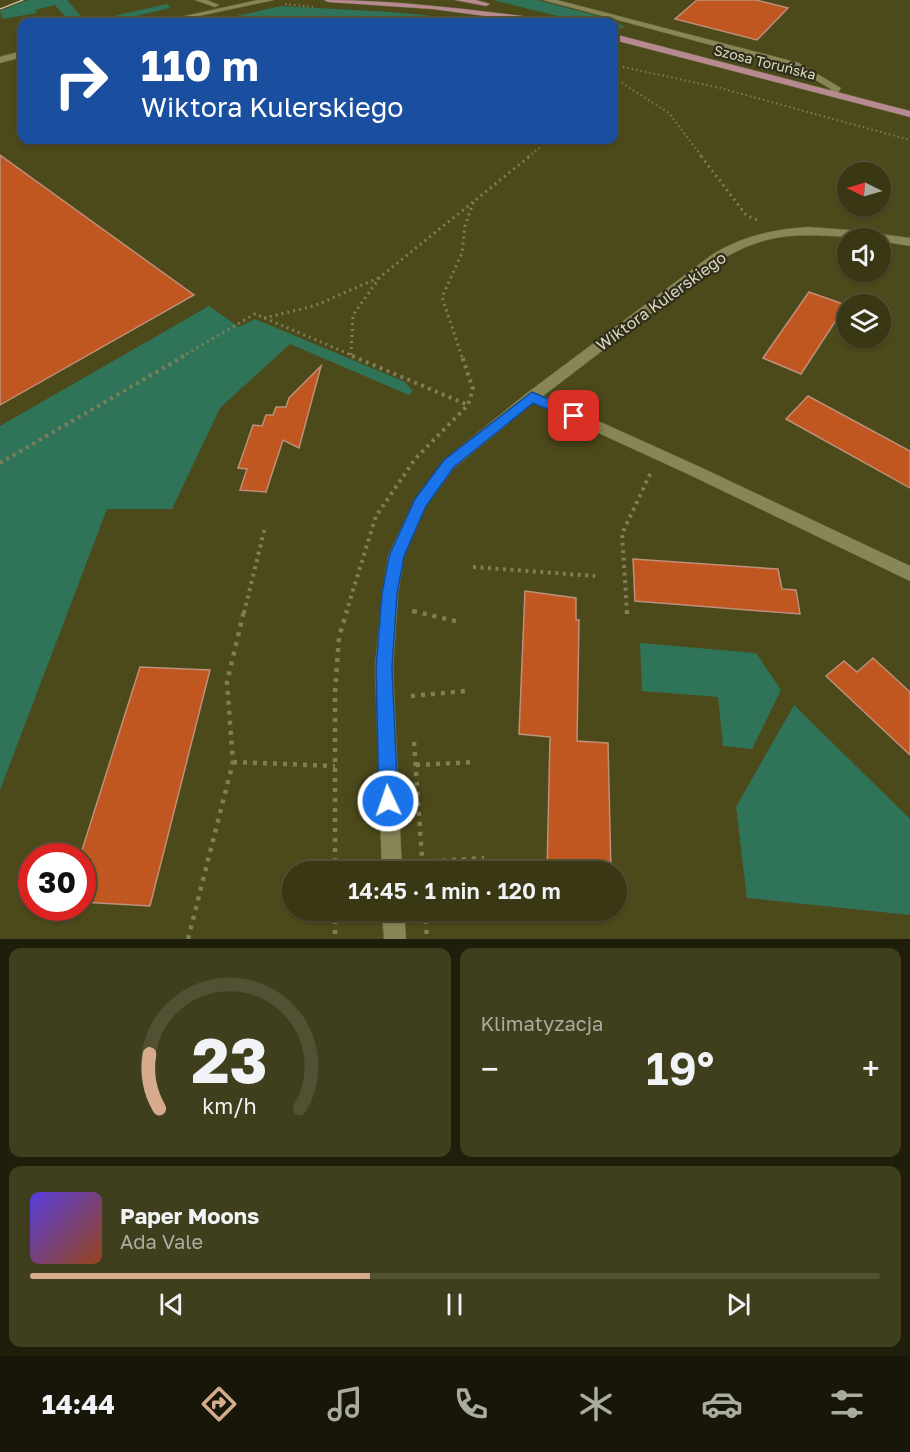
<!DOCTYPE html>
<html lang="pl">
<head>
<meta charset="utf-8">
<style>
	:root { --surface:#393714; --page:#403f1d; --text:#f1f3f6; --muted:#abaca0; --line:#535134; --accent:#d6ab8b }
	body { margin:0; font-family:"Golos Text",sans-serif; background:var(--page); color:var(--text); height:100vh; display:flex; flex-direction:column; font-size:22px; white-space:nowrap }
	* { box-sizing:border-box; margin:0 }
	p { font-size:20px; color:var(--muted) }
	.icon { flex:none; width:33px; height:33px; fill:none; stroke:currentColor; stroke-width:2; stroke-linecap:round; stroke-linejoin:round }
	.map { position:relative; height:939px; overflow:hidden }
	.sheet { display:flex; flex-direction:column; gap:9px; padding:9px; background:#1f1e0b; flex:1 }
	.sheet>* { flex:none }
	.hud { position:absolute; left:18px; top:18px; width:600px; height:126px; border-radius:12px; box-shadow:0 2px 4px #0004,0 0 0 2px var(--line); background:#1a4fa0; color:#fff; overflow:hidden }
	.needle { width:39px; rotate:275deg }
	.tools { position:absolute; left:837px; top:162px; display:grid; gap:12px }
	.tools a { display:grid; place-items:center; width:54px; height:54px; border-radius:50%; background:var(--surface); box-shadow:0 2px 4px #0004,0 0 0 2px var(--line); font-size:30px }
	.speed { position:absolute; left:18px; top:843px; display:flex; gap:12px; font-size:30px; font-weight:700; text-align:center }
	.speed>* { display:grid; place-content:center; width:78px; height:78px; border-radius:50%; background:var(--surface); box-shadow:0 2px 4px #0004,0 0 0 2px var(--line); line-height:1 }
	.speed .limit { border:9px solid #d22; background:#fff; color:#111 }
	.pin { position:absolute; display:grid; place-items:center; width:51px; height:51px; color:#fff; margin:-26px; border-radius:12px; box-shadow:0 3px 9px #0006 }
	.me { position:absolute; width:66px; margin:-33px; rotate:357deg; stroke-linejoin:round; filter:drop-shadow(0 0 4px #0008) }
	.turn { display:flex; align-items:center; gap:21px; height:126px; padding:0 24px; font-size:27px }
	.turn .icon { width:78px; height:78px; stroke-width:2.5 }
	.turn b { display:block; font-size:42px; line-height:51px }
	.big { font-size:45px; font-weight:600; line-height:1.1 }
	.sheet .tile { flex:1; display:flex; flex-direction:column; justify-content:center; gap:9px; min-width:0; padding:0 21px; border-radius:12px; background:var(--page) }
	.sheet .dial { align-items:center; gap:0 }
	.dial svg { height:156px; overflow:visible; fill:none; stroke:var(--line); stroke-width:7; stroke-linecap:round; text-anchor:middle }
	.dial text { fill:var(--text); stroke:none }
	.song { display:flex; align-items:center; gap:18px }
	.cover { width:72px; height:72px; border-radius:9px; background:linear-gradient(135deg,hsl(250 70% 55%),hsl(20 70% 35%)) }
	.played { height:6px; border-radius:3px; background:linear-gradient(90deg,var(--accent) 40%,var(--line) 40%) }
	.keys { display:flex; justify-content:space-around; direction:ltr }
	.heat { display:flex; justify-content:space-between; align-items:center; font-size:33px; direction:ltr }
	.sheet .tiles { flex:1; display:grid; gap:9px; grid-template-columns:1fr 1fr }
	.tile:last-child { grid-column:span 2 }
	.trip { position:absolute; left:282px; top:861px; width:345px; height:60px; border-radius:30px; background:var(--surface); box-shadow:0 2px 4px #0004,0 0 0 2px var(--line); font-weight:600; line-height:60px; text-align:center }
	.dock { display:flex; height:96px; justify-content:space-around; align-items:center; background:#171608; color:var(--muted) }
	.dock .icon { width:42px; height:42px }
	.dock .selected { color:var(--accent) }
	.dock b { font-size:27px; color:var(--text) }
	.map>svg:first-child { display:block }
</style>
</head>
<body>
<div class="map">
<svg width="910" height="939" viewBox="0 0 910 939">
	<rect width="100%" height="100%" fill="#4c491b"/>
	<path fill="#2f7459" d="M28,0H67L86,22L68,20L55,5L35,10L37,13L2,19L0,11Z
		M493,0H537L613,20L625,27L614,30V22H582Z
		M167,4L170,8L110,22H87Z
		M281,6L391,12L433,16L465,22H338L324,18L271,22H210Z
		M209,306L239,327L255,319L405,382L413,391L409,395L290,344L220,408L172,509H107L0,790V426Z
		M640,643L756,653L781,690L752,749L723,746L718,697L642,691Z
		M794,705L910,819V915L747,898L736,807Z"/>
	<path fill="#c05720" stroke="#be8f7a" stroke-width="1.5" d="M697,0H756L788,8L757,40L675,19Z
		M0,155L194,295L0,405Z
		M809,292L846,305L801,374L763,358Z
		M321,366L299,448L283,440L266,492L240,490L247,469L238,468L253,425L262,426L266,415H273L276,407H286L289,398Z
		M808,396L910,451V488L786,419Z
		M633,559L778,569L782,589L796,590L800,614L635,601Z
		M525,591L576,598V620H579L577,741L608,743L611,872H547L550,737L519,734Z
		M873,658L910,692V755L826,676L844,661L857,672Z
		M140,667L210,670L150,906L82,902V850Z"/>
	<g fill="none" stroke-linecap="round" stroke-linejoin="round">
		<g stroke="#68663e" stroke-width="1">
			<path id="minor" d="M195,0H207L219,5L215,7Z
				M258,0H274L171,22H157Z
				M543,0H557L799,63L841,88L836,96H830L831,89L793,67Z
				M22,51V57L0,63V57Z
				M809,227L850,230L910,238V246L880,241V238C817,238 780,224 721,260L543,396L700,467L910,566V581L690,475L533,403L454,468L426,506L404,556L398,594L393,668L402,872H382L375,668L382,594L388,556L415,499L444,460L527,393L713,254C743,236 774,229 809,227Z
				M382,910H404L406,939H384Z"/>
		</g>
		<g stroke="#68663e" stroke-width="1">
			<path id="major" d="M324,0C399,0 472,10 546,19L550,22H531L432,9L328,2Z
				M455,0H476L490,4L486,6Z
				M614,34L910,111V117L614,40Z"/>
		</g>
		<path stroke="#807e58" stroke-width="2" stroke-dasharray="1.5 3" stroke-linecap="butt" d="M285,4L313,7
			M118,22L144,16
			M614,65L720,88L910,140
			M614,78L669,113L702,157
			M528,157L549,140"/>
		<path stroke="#807e58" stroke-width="3" stroke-dasharray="2 4" stroke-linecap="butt" d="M701,156L746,215L757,220
			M264,318L314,306L378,278
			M351,355L353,315L380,277L530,156
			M181,357L255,314L356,357
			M462,357L442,297L462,253L465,226L474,200"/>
		<path stroke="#807e58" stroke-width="4" stroke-dasharray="3 4.5" stroke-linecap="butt" d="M352,356L468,405
			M0,463L184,356
			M473,567L595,576
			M412,611L419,613
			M244,613L265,527
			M346,613L376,516L415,459L468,405L473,389L462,356
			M627,613L622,534L651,472"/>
		<path stroke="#807e58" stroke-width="4.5" stroke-dasharray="4 6" stroke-linecap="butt" d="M413,611L459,622
			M627,611V614
			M411,696L466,691
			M414,742L423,872
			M233,762L335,766
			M416,765L474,762
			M422,862L484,858
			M335,872V693L339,637L347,611
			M335,910V939
			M425,910L427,939
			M188,939L233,762L227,682L244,611"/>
		<use href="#minor" fill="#888556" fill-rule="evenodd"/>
		<use href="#major" fill="#b68a90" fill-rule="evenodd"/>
		<path stroke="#bbb99c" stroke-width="1.5" d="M0,9L23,0"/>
	</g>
	<path fill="#1a73e8" stroke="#114b97" stroke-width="1.5" d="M532,392L578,412L580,416L574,420L533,403L454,467L426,506L404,556L397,594L392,668L398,801L395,808L388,810L382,808L379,801L376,668L382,594L389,556L415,499L444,460Z"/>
	<g text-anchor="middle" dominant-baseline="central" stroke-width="4.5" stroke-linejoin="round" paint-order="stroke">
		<g font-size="14" fill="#dcdac2" stroke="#302e1b">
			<text transform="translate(765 62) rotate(14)">Szosa Toruńska</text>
		</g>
		<g font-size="16" fill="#dcdac2" stroke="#302e1b">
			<text transform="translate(661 301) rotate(-36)">Wiktora Kulerskiego</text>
		</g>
	</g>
</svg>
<div class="tools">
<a><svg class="needle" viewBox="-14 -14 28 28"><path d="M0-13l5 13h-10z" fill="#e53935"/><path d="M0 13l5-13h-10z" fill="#abaca0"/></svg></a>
<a><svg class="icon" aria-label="sound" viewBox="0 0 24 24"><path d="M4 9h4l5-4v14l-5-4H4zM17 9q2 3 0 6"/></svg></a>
<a><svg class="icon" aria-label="layers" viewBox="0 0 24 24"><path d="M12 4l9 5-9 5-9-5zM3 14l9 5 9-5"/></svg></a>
</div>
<div class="speed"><div class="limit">30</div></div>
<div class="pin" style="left:574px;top:416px;background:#d93025"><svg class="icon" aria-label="arrive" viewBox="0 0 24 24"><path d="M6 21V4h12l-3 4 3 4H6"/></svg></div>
<svg class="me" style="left:388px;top:801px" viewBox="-20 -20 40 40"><circle r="17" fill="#1a73e8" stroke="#fff" stroke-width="3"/><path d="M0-11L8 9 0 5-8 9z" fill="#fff"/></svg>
<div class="trip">14:45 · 1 min · 120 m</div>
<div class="hud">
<div class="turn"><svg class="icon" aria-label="right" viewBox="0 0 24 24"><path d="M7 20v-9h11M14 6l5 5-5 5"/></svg><div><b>110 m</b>Wiktora Kulerskiego</div></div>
</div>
</div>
<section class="sheet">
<div class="tiles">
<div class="tile dial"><svg viewBox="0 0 100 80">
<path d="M14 69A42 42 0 1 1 86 69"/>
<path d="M14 69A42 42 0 0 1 9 41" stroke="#d6ab8b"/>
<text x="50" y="56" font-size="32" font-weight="700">23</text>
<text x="50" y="72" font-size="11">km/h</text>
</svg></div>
<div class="tile"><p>Klimatyzacja</p>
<div class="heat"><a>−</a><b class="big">19°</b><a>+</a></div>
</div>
<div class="tile">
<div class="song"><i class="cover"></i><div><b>Paper Moons</b><p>Ada Vale</p></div></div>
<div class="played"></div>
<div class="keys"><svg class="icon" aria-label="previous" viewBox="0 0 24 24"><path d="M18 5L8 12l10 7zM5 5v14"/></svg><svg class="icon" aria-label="pause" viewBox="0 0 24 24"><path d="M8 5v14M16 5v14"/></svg><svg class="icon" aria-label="next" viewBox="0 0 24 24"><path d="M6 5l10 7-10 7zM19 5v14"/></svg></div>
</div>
</div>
</section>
<nav class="dock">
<b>14:44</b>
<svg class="icon selected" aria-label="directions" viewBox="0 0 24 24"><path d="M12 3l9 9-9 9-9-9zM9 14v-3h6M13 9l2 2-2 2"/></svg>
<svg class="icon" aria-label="music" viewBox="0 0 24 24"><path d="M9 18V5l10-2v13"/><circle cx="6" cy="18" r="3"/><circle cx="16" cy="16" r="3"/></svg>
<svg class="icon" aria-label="phone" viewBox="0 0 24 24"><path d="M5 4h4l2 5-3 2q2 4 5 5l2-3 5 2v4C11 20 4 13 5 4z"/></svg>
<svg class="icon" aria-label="climate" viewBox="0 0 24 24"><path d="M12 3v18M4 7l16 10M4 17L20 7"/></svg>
<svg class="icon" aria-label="car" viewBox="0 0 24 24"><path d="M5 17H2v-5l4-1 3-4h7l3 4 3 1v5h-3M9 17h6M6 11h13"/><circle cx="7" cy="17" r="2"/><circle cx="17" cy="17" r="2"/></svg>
<svg class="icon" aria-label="filters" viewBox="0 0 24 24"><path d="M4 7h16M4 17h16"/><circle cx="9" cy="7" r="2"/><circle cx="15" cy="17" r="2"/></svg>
</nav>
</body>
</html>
